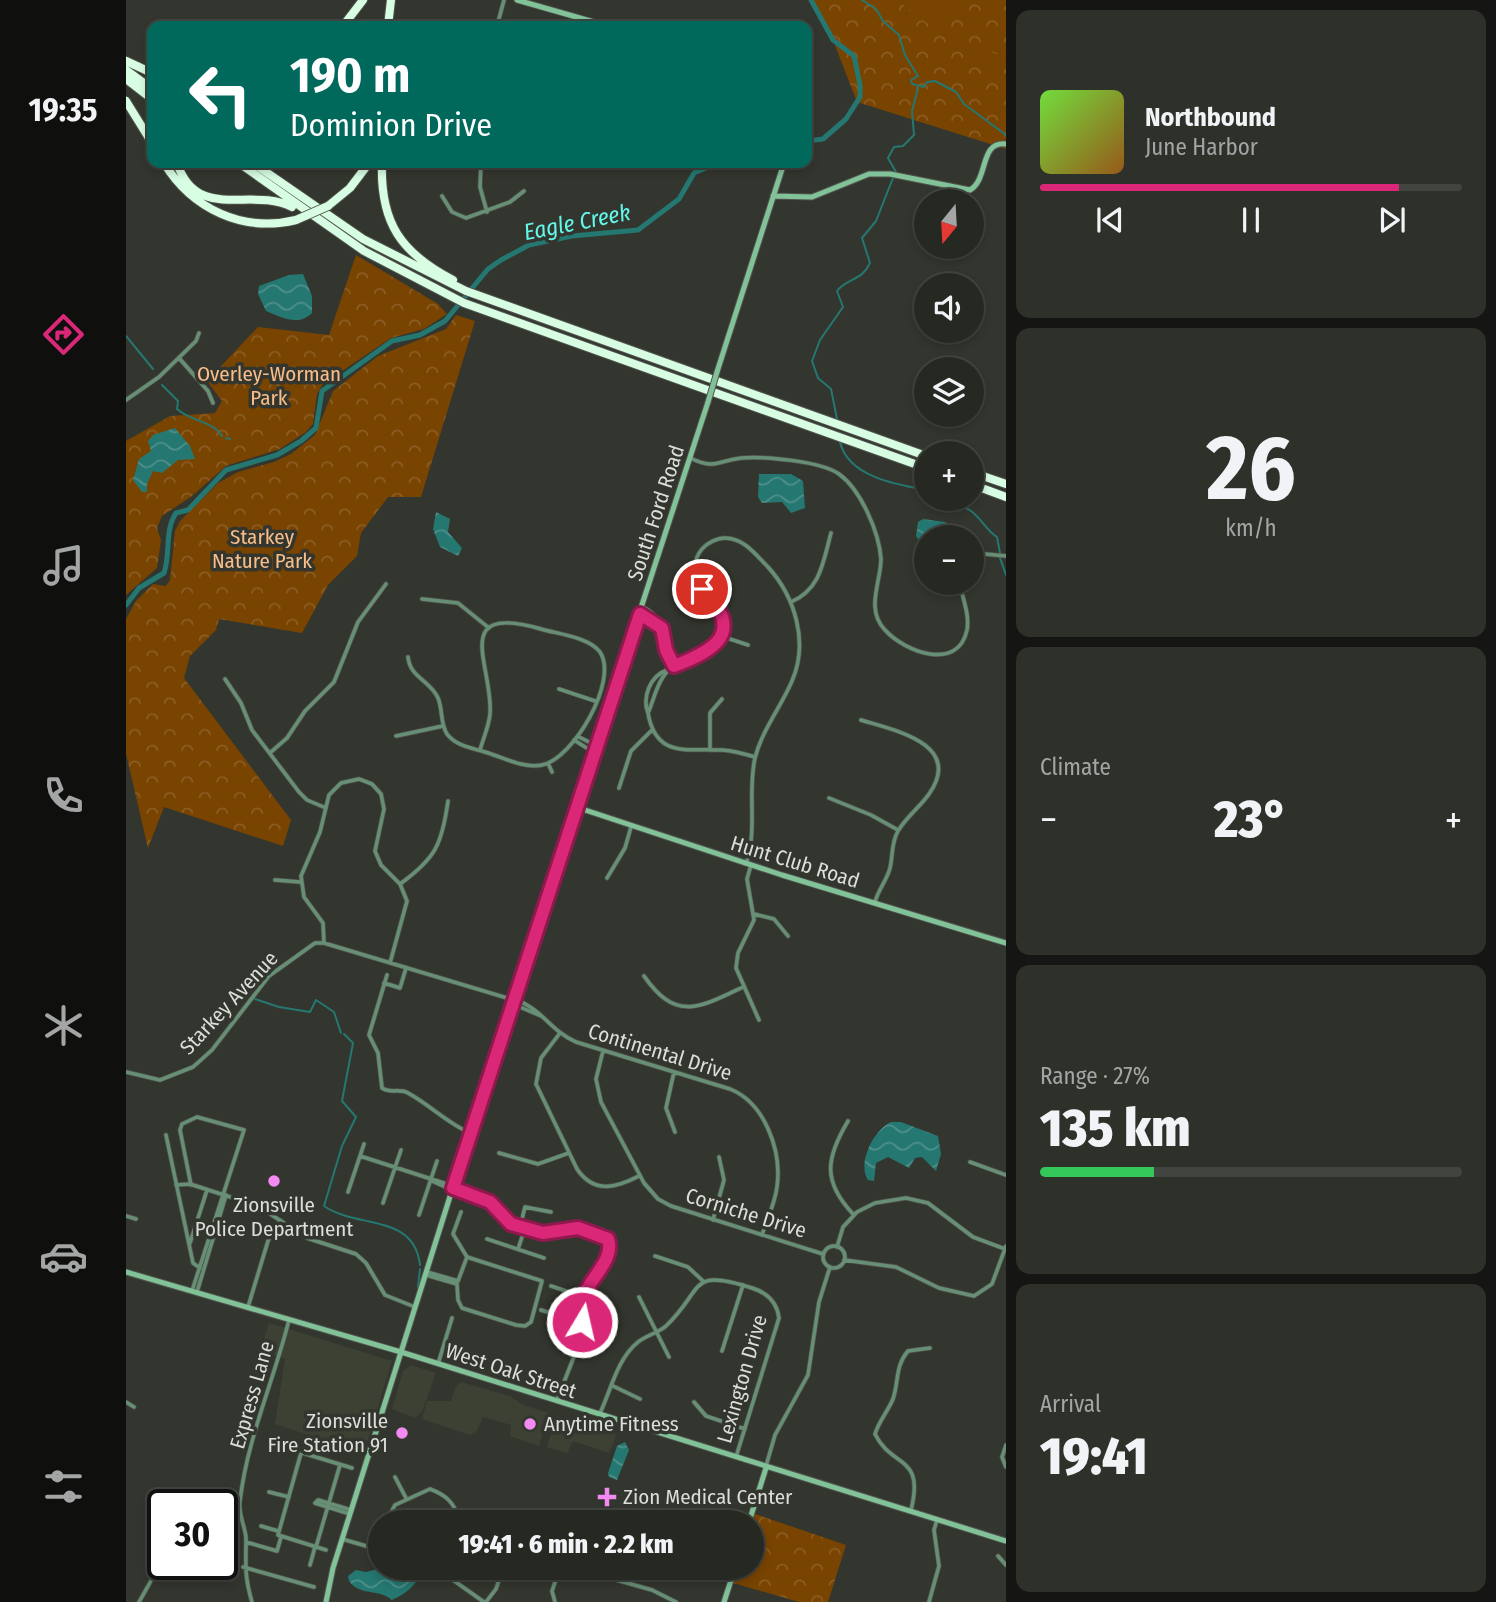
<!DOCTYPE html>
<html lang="en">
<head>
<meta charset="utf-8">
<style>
	:root { --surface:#262822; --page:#2e302a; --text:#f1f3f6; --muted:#a4a6a5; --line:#424440; --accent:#db2777 }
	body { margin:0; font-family:"Fira Sans Condensed",sans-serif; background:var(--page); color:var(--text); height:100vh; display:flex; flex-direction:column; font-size:26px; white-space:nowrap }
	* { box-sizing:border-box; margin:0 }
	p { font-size:23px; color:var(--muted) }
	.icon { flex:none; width:38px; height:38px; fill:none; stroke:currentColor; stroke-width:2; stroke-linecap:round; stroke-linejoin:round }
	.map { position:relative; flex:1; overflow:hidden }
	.side { display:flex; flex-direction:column; gap:10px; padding:10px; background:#151613; width:490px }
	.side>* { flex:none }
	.top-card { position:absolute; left:21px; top:21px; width:665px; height:147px; border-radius:14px; box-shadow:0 4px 10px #0003,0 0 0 2px var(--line); background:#00695c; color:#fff; overflow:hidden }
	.needle { width:46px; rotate:198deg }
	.controls { position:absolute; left:788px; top:189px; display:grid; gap:14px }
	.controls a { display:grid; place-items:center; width:70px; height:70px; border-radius:50%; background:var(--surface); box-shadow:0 4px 10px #0003,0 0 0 2px var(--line); font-size:35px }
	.speed { position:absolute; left:21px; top:1489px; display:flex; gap:14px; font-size:35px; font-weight:700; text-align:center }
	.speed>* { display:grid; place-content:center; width:91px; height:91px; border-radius:50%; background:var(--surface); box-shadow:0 4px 10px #0003,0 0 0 2px var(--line); line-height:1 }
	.speed .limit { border:4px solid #111; border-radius:10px; background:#fff; color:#111 }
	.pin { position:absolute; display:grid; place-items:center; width:60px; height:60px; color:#fff; margin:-30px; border:4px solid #fff; border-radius:50%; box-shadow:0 2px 7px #0007 }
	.me { position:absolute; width:77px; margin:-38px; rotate:9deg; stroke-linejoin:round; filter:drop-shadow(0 0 5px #0008) }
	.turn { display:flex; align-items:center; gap:24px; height:147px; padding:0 28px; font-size:32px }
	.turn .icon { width:91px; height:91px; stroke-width:2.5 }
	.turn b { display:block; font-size:49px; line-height:60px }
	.big { font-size:52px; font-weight:800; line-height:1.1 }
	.side .card { flex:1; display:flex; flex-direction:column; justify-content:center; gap:10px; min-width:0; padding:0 24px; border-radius:14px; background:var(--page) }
	.side .dial { align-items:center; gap:0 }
	.dial b { font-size:91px; line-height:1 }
	.song { display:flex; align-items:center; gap:21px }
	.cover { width:84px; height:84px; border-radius:10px; background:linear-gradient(135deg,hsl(100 70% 55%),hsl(30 70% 35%)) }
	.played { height:7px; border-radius:4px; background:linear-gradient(90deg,var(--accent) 85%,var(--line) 85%) }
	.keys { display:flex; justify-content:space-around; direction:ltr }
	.heat { display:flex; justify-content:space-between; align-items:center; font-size:38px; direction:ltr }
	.charge { height:10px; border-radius:5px; background:linear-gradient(90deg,#34c759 27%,var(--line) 0) }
	.trip { position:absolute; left:242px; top:1510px; width:396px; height:70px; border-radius:35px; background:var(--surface); box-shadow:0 4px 10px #0003,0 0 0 2px var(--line); font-weight:800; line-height:70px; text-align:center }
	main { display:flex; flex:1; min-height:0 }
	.tab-bar { display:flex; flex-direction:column; width:126px; justify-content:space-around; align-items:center; background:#0f100e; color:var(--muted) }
	.tab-bar .icon { width:49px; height:49px }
	.tab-bar .selected { color:var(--accent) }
	.tab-bar b { font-size:32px; color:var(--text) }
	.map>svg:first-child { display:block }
</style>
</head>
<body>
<main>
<nav class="tab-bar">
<b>19:35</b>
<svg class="icon selected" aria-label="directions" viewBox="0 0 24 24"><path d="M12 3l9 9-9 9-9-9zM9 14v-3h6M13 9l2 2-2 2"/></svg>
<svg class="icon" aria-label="music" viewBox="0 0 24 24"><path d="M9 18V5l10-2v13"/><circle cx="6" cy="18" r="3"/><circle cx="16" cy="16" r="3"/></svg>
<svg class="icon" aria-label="phone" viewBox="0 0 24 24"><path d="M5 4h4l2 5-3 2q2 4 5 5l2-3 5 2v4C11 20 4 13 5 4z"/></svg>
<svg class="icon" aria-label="climate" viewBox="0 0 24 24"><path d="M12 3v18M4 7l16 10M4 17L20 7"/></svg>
<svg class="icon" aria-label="car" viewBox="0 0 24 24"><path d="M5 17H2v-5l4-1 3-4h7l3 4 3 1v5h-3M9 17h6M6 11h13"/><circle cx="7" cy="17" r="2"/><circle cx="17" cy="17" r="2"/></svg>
<svg class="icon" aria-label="filters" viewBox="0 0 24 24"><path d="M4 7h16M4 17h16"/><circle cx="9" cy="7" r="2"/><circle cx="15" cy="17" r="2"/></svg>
</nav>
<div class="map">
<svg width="880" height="1602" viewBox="0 0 880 1602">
	<defs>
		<pattern id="park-crowns" width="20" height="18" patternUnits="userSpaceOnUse" patternTransform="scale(1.75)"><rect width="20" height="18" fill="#794300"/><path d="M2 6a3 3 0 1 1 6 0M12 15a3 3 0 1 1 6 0" fill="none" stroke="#8b5e25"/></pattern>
		<pattern id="water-waves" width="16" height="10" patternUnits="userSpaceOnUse" patternTransform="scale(1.75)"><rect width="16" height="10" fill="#257771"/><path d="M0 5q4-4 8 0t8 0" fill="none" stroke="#4e908b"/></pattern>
	</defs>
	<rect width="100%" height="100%" fill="#33362e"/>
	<path fill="#3c4133" d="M143,1323L266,1361L238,1453L149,1424L159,1359L134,1352Z
		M285,1365L310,1373L296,1412L289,1418L266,1409L277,1371Z
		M335,1382L384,1396L397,1405L423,1413L413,1446L384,1436L385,1425L357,1417L351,1431L344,1435L296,1419L301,1401H325L330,1386Z
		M430,1416L488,1431L490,1436L483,1453L447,1441L441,1453L421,1447Z"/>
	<path fill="url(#park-crowns)" d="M683,0H880V149L731,102L707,40Z
		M230,255L312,304L321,314L298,329L265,338L197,384L191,394L187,424L180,432L154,449L100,466L66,496L36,516L31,528L35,540L31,568L0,595V441L44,416L89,413L96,401L81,381L132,327L203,335Z
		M330,315L349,321L295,497H262L235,533L231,556L202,585L176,633L93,619L90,630L64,656L58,678L165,820L157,846L38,807L22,848L0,754V619L10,601L27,584L40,586L44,580L49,531L54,521L92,483L112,472L148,462L165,454L189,435L207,391L252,356L320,329Z
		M629,1514L720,1545L702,1602H673L607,1583L612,1568H625V1526Z"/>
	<path fill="#794300" d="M778,0H833L810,30L775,3Z
		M860,50L880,58L874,74L856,67Z"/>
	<path fill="url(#water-waves)" d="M177,274L186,296V313C172,327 155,317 140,311L132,294L133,286L163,275Z
		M49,428L64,446L69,459L52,460L36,473L27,471L21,484V492H16L7,480L13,459L25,451L22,441L27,435Z
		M633,474H665L677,481L679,508L665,513L656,502L636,503L632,497Z
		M310,512L324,519L322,532L336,548L332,556L314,547L307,529Z
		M797,519L819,522L824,525L822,533L815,537H800V542H794L790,536L792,522Z
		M765,1122H775L812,1136L815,1154L810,1171L796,1157L789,1158L783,1168L762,1157L750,1163L748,1181L742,1180C731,1164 747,1130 765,1122Z
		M499,1442L503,1450L491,1480L483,1477L482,1473L491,1446Z
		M436,1510L441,1511L479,1522H430Z
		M257,1568H285L293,1574C291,1586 277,1595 266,1600C253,1588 235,1597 223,1581L222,1576L230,1570L240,1572Z"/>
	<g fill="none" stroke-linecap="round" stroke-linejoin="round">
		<path stroke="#257771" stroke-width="2" d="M736,0L750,9L757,21L773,35L779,55L792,76L785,80L786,84L798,87L801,82L809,81L830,92L838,104L880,135
			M770,172L762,158L768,147L777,146L788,135L786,111L792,88
			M0,336L27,369
			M36,385L52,401L51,409C64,421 87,421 96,436
			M711,419L705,389L692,378L686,361L694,340L717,307L711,291C721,278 736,281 744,263L736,238L750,221L767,178
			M100,438L104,439
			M714,442C722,477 772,485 800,490
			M817,499C826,503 837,506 845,511C856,519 860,530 871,537L874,553
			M874,558L880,575
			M129,999L153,1007L184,1012L190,1000L208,1012L215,1033
			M218,1034L227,1043L216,1101L230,1117L216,1146L198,1206C231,1229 288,1213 294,1265
			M292,1287L294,1269"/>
		<path stroke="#257771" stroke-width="5" d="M681,141L697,139L720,119L734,97V85L728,56L707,40L685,0
			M0,605L13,588L38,573C45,553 38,531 50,513L62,510L100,470L151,455L175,441L190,428L196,391L266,341L294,335L319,321L362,269L375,260L403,245L446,236L512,230L553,199L568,173L592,163"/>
		<g stroke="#51544d" stroke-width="5">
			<path id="street" d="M371,26L378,0
				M355,163L354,187L361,212
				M316,196L326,212L340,218L384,202L398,191
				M53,358L82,391L87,403
				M0,400L33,377L70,341L73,333
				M564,458C590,470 590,461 615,458C637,456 695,461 713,474C735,490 753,532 755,559C755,582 739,609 759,630C779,652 832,672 841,630C844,614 836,598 834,583
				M845,559L859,554L880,556
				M296,599L332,603L363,628
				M665,602C695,589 697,562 705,533
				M516,607C541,616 537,646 548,666C532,676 529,697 522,713C516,697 524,676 541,670
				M514,614L527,619L536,628
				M595,636L622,645
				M282,657C284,678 304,680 312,698C317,710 314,723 321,734C330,746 346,748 359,752C376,757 398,769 416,765C447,759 493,681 474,652C463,637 432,634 415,629C322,602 368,668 364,714C363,726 357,739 354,750
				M548,666C559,662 572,659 582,652C632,619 545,586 576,549C581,543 591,538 599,538C618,538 630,555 642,567C669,597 683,642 666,681C655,707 636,730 629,758C621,793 632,829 620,864
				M99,679L115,703L126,730L173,792L181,800L200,808
				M433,689L469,701
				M522,713C530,759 562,748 596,750C608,751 619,754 629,757
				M735,720C768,730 838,744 803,794C794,807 780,817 772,831C765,843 767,856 764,868C761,880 752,890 749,902
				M270,736L317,726
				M453,737L469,745
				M448,740L467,752
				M584,750V713L596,699
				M145,752L161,738L179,711L208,682L232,622L260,584
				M422,763L426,772
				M493,788L505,751L526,730
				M703,798L745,815L772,830
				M625,865L621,879L628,920L612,953L610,968L633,1020
				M481,878L499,848L505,827
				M149,880L174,882
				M274,884C310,858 316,844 322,801
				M628,914L648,919L662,936
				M198,943L197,923L178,897L175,876L194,832L203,795L215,783L233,779L246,784L255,794L258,809L249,851L255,865L274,884L281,901L264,963
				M261,975L243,1035L252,1053L256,1088C265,1094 273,1088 282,1093C304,1105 321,1123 344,1133
				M518,976C550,1022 573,1008 617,987
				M258,983L274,988L280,968
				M388,999C417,1009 423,1030 450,1042L604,1089C639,1103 656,1151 651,1187C649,1203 641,1220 636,1235
				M387,1004L415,1016
				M434,1033L415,1058L410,1084L451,1169C468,1194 490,1188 513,1176
				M477,1051L470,1079L475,1102L518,1183L532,1199L545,1206L697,1254
				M0,1072L34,1080L67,1067L86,1050L143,976L189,943H198L388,1000
				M548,1072L540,1108L549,1132
				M722,1121C700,1158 696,1181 727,1214
				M40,1135L67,1263L74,1268
				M373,1153L412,1164L443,1153
				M234,1156L327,1186
				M844,1162L880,1175
				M306,1181L326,1190
				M50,1185L64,1184L132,1206L181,1238L230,1254L240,1263L259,1295L289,1307
				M65,1185L54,1130L56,1124L71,1117L118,1130L66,1291
				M327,1188L364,1202L385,1224L417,1233L452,1228L482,1239L484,1245L476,1269L458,1297L456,1336L431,1400
				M222,1192L238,1144
				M257,1203L275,1150
				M335,1212L327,1234L341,1257
				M293,1215L311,1161
				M0,1216L10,1219
				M587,1220L598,1180L593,1157
				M394,1227L399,1207L425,1212
				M361,1239L418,1258
				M64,1243L81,1190
				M697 1257a11 11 0 1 1 22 0a11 11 0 1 1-22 0Z
				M711,1247L717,1227L731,1212L749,1203L780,1198L802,1203L847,1237L879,1249
				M392,1249L399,1228
				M529,1256L562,1267L577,1281
				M718,1260L770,1267L813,1288L848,1296L866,1284L880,1246
				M301,1272L332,1281
				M300,1275L331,1284
				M332,1281L341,1257
				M331,1284L332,1300L336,1308L390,1325L399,1326L405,1322L416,1281L341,1257
				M425,1286L458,1297
				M71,1292L100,1195
				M513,1297L543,1357
				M122,1307L142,1241L154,1220
				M415,1310L456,1323
				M436,1317L431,1336L454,1344
				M596,1351L617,1285
				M312,1364L326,1318
				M487,1386L514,1399
				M0,1402L8,1407
				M568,1402L580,1416L619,1429
				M474,1413C485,1390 491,1359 512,1342C521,1335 532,1333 540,1326C579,1289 561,1267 626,1288C642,1293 651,1302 653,1318L610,1457
				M880,1445L876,1457L880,1467
				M157,1447L226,1468
				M175,1453L152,1535L200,1550
				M640,1466L649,1435L682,1375L693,1302L704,1267
				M269,1477L280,1498
				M143,1492L163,1497
				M785,1510C799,1454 766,1469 749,1434C753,1421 762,1411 767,1399C773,1381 769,1366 782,1351L804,1348
				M224,1514L189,1503L192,1500L225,1510
				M260,1522L269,1505L304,1489C320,1495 329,1503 333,1520
				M135,1526L152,1531
				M216,1539L254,1550
				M120,1542L151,1551L155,1537
				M190,1547L214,1465
				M251,1550L254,1542
				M872,1556L880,1565
				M184,1565L189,1547
				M117,1567L188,1587
				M310,1568L358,1602
				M473,1568L487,1579L526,1590L550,1602
				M13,1602L30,1572
				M126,1602C118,1575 120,1565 120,1538C119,1526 112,1514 114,1501C121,1439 148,1380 163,1320
				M360,1602L370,1589L377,1568
				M429,1602L426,1591L434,1568
				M803,1602L813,1566L808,1530L811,1520"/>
		</g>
		<g stroke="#51544d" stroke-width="7">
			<path id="secondary" d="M391,0L482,26
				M647,196L686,197L743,174H764L844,190C863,179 853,141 880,144
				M591,372L658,163
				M450,807L656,875L880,943
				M0,1272L275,1352L880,1541
				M623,1522L640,1468
				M200,1602L207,1568L344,1133L582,402
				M598,1602L609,1568"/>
		</g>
		<g stroke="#51544d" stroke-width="10">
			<path id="highway" d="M217,26L237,0
				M262,26L265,0
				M0,61L26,73
				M0,70L26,89
				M0,79L26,99
				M0,101L26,143
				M38,163C66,209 117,233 170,220
				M51,163C71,223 125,186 166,207
				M113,163L238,251L338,303L800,468
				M127,163L237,239L340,291L800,456
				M256,163C254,223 275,253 327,280
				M202,206L224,188L243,163
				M845,472L880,484
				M845,484L880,497"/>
		</g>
		<use href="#street" stroke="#678f75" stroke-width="3.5"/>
		<use href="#secondary" stroke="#81c299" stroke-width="5"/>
		<use href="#highway" stroke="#d7fde3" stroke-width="8"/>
		<g stroke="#51544d" stroke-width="7" stroke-linecap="butt">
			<path id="secondary-bridge" d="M582,402L591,372"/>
		</g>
		<g stroke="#51544d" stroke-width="10" stroke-linecap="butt">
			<path id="highway-bridge" d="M170,220L202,206"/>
		</g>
		<use href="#secondary-bridge" stroke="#81c299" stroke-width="5"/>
		<use href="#highway-bridge" stroke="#d7fde3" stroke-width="8"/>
	</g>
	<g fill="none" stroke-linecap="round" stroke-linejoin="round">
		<g stroke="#8e194d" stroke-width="18">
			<path id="route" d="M456,1322C456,1313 456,1303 459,1294C465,1277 489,1259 482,1239L452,1228L417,1233L385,1224L364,1202L327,1188L514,614L536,628L540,650L548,666C590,650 620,632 576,589"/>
		</g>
		<use href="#route" stroke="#db2777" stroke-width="12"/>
	</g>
	<g fill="#f28af2" stroke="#33362e" stroke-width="2.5">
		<circle cx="148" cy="1181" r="7"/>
		<circle cx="404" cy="1424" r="7"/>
		<circle cx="276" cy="1433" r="7"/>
		<path d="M477.5 1486.5h7v7h7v7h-7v7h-7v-7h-7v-7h7z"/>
	</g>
	<g text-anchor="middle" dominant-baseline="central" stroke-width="7" stroke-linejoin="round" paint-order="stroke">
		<g font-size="21" fill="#f9bd8a" stroke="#33362e">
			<text x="143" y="374">Overley-Worman<tspan x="143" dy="24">Park</tspan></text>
			<text x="136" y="537">Starkey<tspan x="136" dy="24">Nature Park</tspan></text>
		</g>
		<g font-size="21" fill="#dcded9" stroke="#33362e">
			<text transform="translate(530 513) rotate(-72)">South Ford Road</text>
			<text transform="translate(669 862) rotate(17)">Hunt Club Road</text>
			<text transform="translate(103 1003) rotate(-47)">Starkey Avenue</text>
			<text transform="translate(534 1052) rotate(17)">Continental Drive</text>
			<text transform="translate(620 1213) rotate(17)">Corniche Drive</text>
			<text transform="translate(385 1371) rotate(18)">West Oak Street</text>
			<text transform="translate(616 1379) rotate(-74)">Lexington Drive</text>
			<text transform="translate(126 1395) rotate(-74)">Express Lane</text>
		</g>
		<g font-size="21" fill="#dcded9" stroke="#33362e" text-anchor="start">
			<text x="148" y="1205" text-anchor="middle">Zionsville<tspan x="148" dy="24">Police Department</tspan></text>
			<text x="262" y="1421" text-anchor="end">Zionsville<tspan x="262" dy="24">Fire Station 91</tspan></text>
			<text x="418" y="1424">Anytime Fitness</text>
			<text x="497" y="1497">Zion Medical Center</text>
		</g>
		<g font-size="23" font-style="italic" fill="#63f8ec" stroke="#33362e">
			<text transform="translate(451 222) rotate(-11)">Eagle Creek</text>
		</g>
	</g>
</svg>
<div class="controls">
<a><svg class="needle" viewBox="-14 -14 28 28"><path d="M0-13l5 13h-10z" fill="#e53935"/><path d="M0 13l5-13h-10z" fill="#a4a6a5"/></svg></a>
<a><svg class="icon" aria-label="sound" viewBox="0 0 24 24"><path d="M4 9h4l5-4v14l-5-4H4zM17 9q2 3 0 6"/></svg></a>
<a><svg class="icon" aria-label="layers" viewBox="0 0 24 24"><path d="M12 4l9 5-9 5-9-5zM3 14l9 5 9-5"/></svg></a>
<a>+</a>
<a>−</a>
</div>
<div class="speed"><div class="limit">30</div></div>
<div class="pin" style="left:576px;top:589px;background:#d93025"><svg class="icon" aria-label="arrive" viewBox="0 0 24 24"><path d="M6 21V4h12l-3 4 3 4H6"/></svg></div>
<svg class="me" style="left:456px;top:1322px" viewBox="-20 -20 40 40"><circle r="17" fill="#db2777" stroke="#fff" stroke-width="3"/><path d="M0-11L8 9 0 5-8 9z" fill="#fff"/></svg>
<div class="trip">19:41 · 6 min · 2.2 km</div>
<div class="top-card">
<div class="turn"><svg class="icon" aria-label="left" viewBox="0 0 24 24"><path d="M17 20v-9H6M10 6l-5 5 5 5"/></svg><div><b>190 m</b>Dominion Drive</div></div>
</div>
</div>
<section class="side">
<div class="card">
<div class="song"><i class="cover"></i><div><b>Northbound</b><p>June Harbor</p></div></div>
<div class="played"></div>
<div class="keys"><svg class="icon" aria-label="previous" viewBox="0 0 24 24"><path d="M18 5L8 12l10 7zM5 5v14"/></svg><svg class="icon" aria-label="pause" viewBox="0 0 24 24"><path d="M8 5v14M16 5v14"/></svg><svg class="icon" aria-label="next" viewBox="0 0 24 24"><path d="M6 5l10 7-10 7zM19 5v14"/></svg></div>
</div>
<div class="card dial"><b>26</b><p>km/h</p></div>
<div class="card"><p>Climate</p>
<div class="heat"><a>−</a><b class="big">23°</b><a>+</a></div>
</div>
<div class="card"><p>Range · 27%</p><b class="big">135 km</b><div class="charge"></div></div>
<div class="card"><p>Arrival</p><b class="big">19:41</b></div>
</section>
</main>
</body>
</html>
